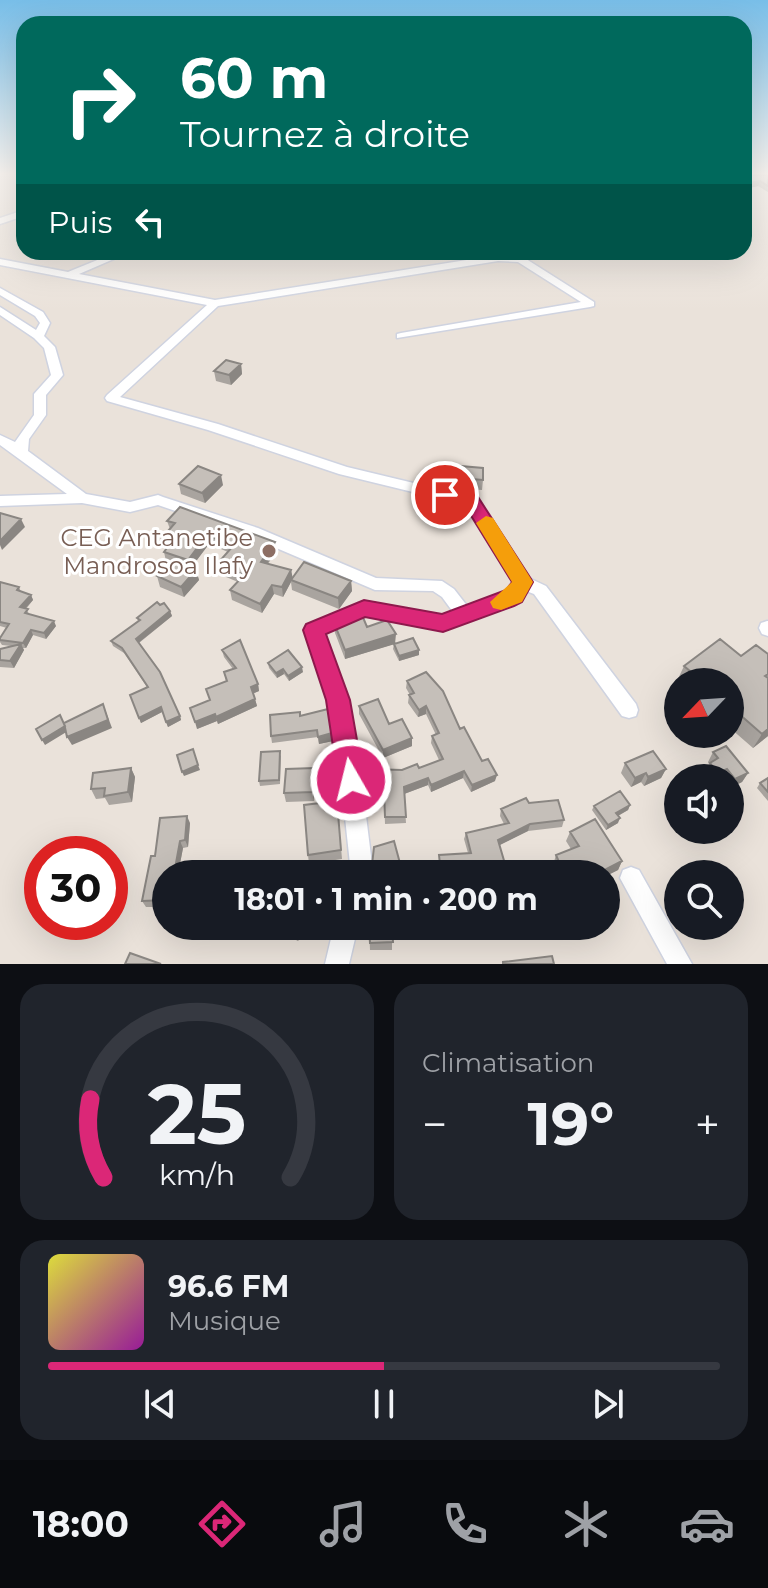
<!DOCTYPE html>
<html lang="fr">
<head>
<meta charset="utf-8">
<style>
	:root { --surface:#171b24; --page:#20242c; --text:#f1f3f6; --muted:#9ea1a6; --line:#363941; --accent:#db2777 }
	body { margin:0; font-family:Montserrat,sans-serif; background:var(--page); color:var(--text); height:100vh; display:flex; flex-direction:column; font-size:30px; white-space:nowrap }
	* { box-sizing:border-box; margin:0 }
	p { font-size:26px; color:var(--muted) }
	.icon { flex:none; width:44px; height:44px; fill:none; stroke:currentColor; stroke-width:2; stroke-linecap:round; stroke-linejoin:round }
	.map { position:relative; height:964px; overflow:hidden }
	.sheet { display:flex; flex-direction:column; gap:20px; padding:20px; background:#0d0f14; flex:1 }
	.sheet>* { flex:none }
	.top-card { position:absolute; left:16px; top:16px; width:736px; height:244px; border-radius:24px; box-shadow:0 8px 32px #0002; background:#00695c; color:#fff; overflow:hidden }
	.needle { width:52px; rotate:245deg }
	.fabs { position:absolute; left:664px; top:668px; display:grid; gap:16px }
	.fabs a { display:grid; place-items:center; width:80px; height:80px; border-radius:50%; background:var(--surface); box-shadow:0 8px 32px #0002; font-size:40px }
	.speed { position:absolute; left:24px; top:836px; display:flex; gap:16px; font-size:40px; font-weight:700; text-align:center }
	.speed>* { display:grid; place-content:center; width:104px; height:104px; border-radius:50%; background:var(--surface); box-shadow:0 8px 32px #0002; line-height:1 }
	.speed .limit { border:12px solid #d22; background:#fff; color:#111 }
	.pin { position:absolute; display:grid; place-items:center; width:68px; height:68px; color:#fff; margin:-34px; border:4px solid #fff; border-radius:50%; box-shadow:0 2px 8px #0007 }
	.me { position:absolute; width:88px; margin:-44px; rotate:352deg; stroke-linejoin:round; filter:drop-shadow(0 0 6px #0008) }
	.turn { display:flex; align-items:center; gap:28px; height:168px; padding:0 32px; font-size:36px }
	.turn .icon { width:104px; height:104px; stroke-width:2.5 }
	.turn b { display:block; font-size:56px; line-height:68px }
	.then { display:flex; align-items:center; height:76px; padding:0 32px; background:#0003; gap:16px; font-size:30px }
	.big { font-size:60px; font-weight:700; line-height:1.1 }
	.sheet .tile { flex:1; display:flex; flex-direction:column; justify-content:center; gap:12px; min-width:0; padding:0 28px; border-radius:24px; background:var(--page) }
	.sheet .dial { align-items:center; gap:0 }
	.dial svg { height:208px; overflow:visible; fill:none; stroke:var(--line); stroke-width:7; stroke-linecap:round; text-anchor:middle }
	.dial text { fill:var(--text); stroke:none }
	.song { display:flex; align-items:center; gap:24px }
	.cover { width:96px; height:96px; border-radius:12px; background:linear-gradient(135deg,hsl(60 70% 55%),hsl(300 70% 35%)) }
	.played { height:8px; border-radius:4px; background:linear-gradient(90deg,var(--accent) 50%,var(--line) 50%) }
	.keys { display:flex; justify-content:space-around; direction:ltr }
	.heat { display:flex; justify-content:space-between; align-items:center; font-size:44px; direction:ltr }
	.sheet .tiles { flex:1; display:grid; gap:20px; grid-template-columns:1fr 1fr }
	.tile:last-child { grid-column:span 2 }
	.trip { position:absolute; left:152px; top:860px; width:468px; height:80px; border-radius:40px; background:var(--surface); box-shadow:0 8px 32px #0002; font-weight:700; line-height:80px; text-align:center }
	.tabs { display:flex; height:128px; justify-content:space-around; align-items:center; background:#090b0e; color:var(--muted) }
	.tabs .icon { width:56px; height:56px }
	.tabs .active { color:var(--accent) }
	.tabs b { font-size:36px; color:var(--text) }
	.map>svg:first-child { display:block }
</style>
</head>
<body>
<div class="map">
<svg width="768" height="964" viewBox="0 0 768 964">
	<rect width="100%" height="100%" fill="#eae2da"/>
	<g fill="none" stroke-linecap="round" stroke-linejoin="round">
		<g stroke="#cfd3e0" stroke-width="3">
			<path id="minor" d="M24,210V216L0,224V218Z
				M117,252H130L79,274L215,300L498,255L523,257L594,302V306L590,307L397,338V334L401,333L581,302L518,262L498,261L218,306L120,397L218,424L347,467L476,498L529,578L546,586L636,704L638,710L636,716L629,718L622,716L534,594L526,591L520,601L443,630L365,615L324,633L347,700L358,752L372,864L369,874H347L350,864L338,752L329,700L305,630L308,625L364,601L443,616L453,612L442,597L433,591L375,590L248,536L158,505L130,512L82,503L0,506V496L67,494L0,445V435L15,442L34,415V394L51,375L44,348L34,338L0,315V307L36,330L40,323L35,316L0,295V288L43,312L50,323L44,336L55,347L63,375L46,395V415L29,439L28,451L86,494L130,502L158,495L163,497L258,528L376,578L442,581L454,589L468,607L508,591L515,582L466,505L339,474L208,430L107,401L105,398L107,395L207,305L0,265V259L68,272Z
				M767,621H768V636L762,634L759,628L761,623Z
				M631,867L639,870L692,964H667L620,878L623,870Z
				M334,926H358L349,964H325Z"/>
		</g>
		<use href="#minor" fill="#fff" fill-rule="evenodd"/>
	</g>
	<path fill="#a9a49f" d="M744,175H768V192L758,186L749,188L744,185Z
		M241,364L242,374L231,385L216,381L214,371Z
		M449,465L483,480L482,490L447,487Z
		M179,484L223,485L205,503L181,494Z
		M167,521L276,551L268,564L291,570L292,577L351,581L352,591L339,609L292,590L291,582L283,597L274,594L262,613L232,600L230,590L238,582L219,574L217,564L228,552L209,544L191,568L196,570L199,580L184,597L160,587L157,576L170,563L166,561L164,552L167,548L165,547L162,538L170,529Z
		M0,582L19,587L21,592L31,595L33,600L26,609L30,615L56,626L46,639L33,635L26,648H23L24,650L14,668L0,667V649L11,646L2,645L0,642V638L7,628L0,626Z
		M170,611L172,616L139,643L180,716L181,720L168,727L162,712L141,723L130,695L147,687L124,653L113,646L111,641L138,621L137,618Z
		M334,623L367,627L419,655L399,661L393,649L394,644L345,659L335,633Z
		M720,639L741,656L756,645L768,654V736L753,748L730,728V682H679L677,681L684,666Z
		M222,650L258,684L259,691L253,693L257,706L218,724L217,721L197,729L210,700L226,681L224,672L233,669L224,657Z
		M268,663L303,672L289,681L284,674L277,678L269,668Z
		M407,681L460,729L495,781L471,792L463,778L431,792L428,785L404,794L406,823L385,824L384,797H370V769L402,770L419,768L439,760L431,743L432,736L436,735L426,714L418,717L408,703L409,695H410L406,688Z
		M359,706L412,738V746L383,758L359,714Z
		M300,716L333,741L319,744L318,737L272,743L271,736Z
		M713,752L748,773L742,782L730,788V778H709L705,772L709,764L708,762Z
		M281,755L280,784L260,786L259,781Z
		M625,763L666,769L661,778L644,786L641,782L631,787L621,773Z
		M131,768L135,777L132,802L109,805L105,798L96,799L91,789Z
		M314,768L315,778L314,801L286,802L284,793Z
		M768,778V801L757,788L760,783Z
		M337,801L342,859L309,864L308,855Z
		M529,803L564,820L562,827L528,831L499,845L505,864L503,870L483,874H440L439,855L468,853L464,839L466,833L504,824L500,816L501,809Z
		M630,805L628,810L618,816V823L606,830L592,810L594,806Z
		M190,823L188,847L183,848L178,874H166V907H146L142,901L155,856Z
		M570,832L622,861L618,870L606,876V874H539L541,869L553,865L556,855L571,849L566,841Z
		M268,926H305L298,941Z
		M369,926H392V950H370Z
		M462,926H481L480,928H462Z"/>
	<path fill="#8a8682" d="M760,181L758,186L749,188L750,183Z
		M241,364L242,374L231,385L229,375Z
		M221,475L223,485L205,503L202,493Z
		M21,519L25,527L2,550L0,545V541Z
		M207,535L209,544L190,569L188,560Z
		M275,542L276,551L262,571L261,562Z
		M196,570L199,580L184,597L181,587Z
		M291,570L293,579L291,580V582L283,597L282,587Z
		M351,581L352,591L339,609L338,598Z
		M272,585L274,594L262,613L260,604Z
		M31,595L33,600L22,612L20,607Z
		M170,611L172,616L137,644L136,639Z
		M54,621L56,626L46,639L44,633Z
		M31,630L33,635L26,648L23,643Z
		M396,634L395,644L345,659V650Z
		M21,644L24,650L14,668L10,661Z
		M419,650V655L399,661V656Z
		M302,667L303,672L289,681L288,676Z
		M283,669L284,674L277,678L276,673Z
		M258,684L259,691L252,694L251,687Z
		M255,699L257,706L218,724L216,717Z
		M103,704L112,728L72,745L67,737Z
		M426,706V714L418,717L419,710Z
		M161,707L162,712L141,723L139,718Z
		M215,714L217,721L197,729L195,722Z
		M180,716L181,720L168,727L166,722Z
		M66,726L68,731L45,745L42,740Z
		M768,729V736L753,748L762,734Z
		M332,733L333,741L319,744L318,737Z
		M412,738V746L383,758V750Z
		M198,765L200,770L184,776L182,772Z
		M131,768L135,777L132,802L128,792Z
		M314,768L315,778L314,801L313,792Z
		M666,769L661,778L644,786L648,777Z
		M727,769L721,778H715L718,773Z
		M464,771L463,778L431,792V785Z
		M646,773L641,782L631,787L635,778Z
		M748,773L742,782L730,788L735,779Z
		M497,775L495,781L471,792L472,785Z
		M428,778V785L404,794V787Z
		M630,805L628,810L614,818L616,813Z
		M187,816L190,823L188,847L185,840Z
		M620,818L618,823L606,830L608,825Z
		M530,824L528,831L496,847L498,840Z
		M180,841L183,848L178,874H174Z
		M622,861L618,870L606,876V874H597Z
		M401,867V874H388V870Z
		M300,926H305L298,941L296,933Z"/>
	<path fill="#c5bfb9" stroke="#8a8682" stroke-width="2" d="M744,175H768V186L760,181L750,183L744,180Z
		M226,360L241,364L229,375L214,371Z
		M449,465L483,468V480L448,477Z
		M198,466L221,475L202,493L179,484Z
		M180,507L275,542L261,562L291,570L282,587L272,585L260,604L230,590L244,575L217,564L234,545L207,535L188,560L164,552L172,541L162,538L175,523L167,521Z
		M0,513L21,519L0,541Z
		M172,560L196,570L181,587L157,576Z
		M304,562L351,581L338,598L291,580Z
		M0,582L19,587L17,590L31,595L20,607L28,609L25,613L54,621L44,633L31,630L23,643L0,640V638L9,624L0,622Z
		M157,602L160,605L164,603L170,611L136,639L160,672L180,716L166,722L161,707L139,718L130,695L148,687L122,648L111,641L140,620L137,618Z
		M362,615L367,627L387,620L396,634L345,650L334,623Z
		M413,638L419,650L399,656L394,644Z
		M720,639L741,656L756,645L768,654V674L765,676L768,678V729L762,734L730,706V682H703L684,666Z
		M240,640L258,684L251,687L255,699L216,717L215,714L195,722L190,708L210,700L206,689L227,681L224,672L236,668L222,650Z
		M21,644L10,661L0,660V649Z
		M288,650L302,667L288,676L283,669L276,673L268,663Z
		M426,672L443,691L460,729L464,727L482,761L488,759L497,775L472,785L464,771L431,785L428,778L404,787L406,817H385L384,791L369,790L370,769L402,770L417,764L419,768L443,759L432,736L439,733L426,706L419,710L409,695L414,693L407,681Z
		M378,699L389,724L402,719L412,738L383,750L359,706Z
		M103,704L108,720L67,737L64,723Z
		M328,709L332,733L318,737L317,730L271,736L270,715L300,712V716Z
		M60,715L65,726L42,740L36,729Z
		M726,746L748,773L735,779L727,769L718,773L710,763L718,758L713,752Z
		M193,749L198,765L182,772L177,755Z
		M280,751L279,780L259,781L261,752Z
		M653,751L666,769L648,777L646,773L635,778L625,763Z
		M131,768L128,792L104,796L105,788L91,789L93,773Z
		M314,768L313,792L284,793L286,769Z
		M768,778V792L760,783Z
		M620,791L630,805L616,813L620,818L608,825L594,806Z
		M526,798L529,803L558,800L564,820L530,824L498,840L505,864L476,869V874H441L439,855L471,853L466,833L509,823L501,809Z
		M337,801L341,850L308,855L304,805Z
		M187,816L185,840L180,841L174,874H166V900L142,901L151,856H155L160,818Z
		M595,819L622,861L597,874H596L594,871L585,874H543L541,869L559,862L556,855L579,846L570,832Z
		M394,841L401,867L388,870L390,874H374L372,865L374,847Z
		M282,926H300L296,933Z
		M369,926H392L393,942L370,943Z
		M130,953L161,964H125Z
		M552,956L554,964H503V962Z"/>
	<linearGradient id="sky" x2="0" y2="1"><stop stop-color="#78bee8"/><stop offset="0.56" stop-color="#f6f2ee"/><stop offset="1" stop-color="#f6f2ee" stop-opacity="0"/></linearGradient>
	<rect width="768" height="310" fill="url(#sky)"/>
	<path fill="#db2777" stroke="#8e194d" stroke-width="2" d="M445,489L478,497L533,582L522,602L514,606L443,632L365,617L326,634L350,700L364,780L361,789L351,793L342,789L338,780L326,700L303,630L306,624L364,600L442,614L506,590L512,582L465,506L439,500L436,495Z"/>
	<path fill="#f59e0b" d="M486,516L493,518L533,582L522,602L501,610L493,608L490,602L512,582L476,523Z"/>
	<circle fill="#8d6e63" stroke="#fff" stroke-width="3" cx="269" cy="551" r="8"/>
	<g text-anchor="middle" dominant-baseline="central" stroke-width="6" stroke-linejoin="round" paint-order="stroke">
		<g font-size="24" fill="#785e54" stroke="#fff" text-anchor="end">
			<text x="253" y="537">CEG Antanetibe<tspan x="253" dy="28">Mandrosoa Ilafy</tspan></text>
		</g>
	</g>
</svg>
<div class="fabs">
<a><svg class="needle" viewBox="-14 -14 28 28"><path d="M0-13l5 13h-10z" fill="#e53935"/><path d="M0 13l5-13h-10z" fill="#9ea1a6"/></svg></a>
<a><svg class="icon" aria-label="sound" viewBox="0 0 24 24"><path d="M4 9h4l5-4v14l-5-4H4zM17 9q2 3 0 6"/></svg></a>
<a><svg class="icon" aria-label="search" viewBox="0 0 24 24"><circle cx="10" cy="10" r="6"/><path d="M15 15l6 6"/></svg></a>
</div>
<div class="speed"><div class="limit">30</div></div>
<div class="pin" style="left:445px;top:495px;background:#d93025"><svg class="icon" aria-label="arrive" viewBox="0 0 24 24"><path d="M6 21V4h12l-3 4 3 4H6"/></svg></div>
<svg class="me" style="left:351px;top:780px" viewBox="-20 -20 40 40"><circle r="17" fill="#db2777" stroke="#fff" stroke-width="3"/><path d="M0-11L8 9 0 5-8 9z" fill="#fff"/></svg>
<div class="trip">18:01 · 1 min · 200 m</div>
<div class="top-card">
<div class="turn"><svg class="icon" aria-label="right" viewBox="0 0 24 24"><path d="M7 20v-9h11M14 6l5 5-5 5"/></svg><div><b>60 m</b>Tournez à droite</div></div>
<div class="then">Puis<svg class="icon" aria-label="left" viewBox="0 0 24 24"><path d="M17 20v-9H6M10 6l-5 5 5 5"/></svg></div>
</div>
</div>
<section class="sheet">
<div class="tiles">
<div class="tile dial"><svg viewBox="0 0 100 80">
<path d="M14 69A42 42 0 1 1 86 69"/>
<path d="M14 69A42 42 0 0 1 9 39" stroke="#db2777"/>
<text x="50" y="56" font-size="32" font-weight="700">25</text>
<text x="50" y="72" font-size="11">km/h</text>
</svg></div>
<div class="tile"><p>Climatisation</p>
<div class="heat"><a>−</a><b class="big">19°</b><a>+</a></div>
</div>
<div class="tile">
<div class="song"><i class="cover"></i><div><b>96.6 FM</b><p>Musique</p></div></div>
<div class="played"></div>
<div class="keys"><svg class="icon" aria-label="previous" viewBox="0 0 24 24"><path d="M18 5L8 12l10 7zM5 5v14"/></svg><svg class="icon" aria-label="pause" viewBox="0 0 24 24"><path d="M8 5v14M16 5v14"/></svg><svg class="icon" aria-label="next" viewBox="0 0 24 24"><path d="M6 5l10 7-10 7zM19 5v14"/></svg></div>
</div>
</div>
</section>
<nav class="tabs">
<b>18:00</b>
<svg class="icon active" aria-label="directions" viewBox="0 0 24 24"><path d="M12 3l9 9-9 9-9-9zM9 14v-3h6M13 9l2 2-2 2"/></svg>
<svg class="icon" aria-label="music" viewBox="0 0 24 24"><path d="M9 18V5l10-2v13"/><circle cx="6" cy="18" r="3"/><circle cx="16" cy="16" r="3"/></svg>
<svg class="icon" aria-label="phone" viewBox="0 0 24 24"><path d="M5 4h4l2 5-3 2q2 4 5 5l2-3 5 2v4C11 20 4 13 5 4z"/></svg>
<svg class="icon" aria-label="climate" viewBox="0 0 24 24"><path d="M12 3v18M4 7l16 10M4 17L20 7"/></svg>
<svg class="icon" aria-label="car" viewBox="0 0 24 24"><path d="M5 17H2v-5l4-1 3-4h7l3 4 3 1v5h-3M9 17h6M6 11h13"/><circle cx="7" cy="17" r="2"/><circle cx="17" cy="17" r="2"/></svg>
</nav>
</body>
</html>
